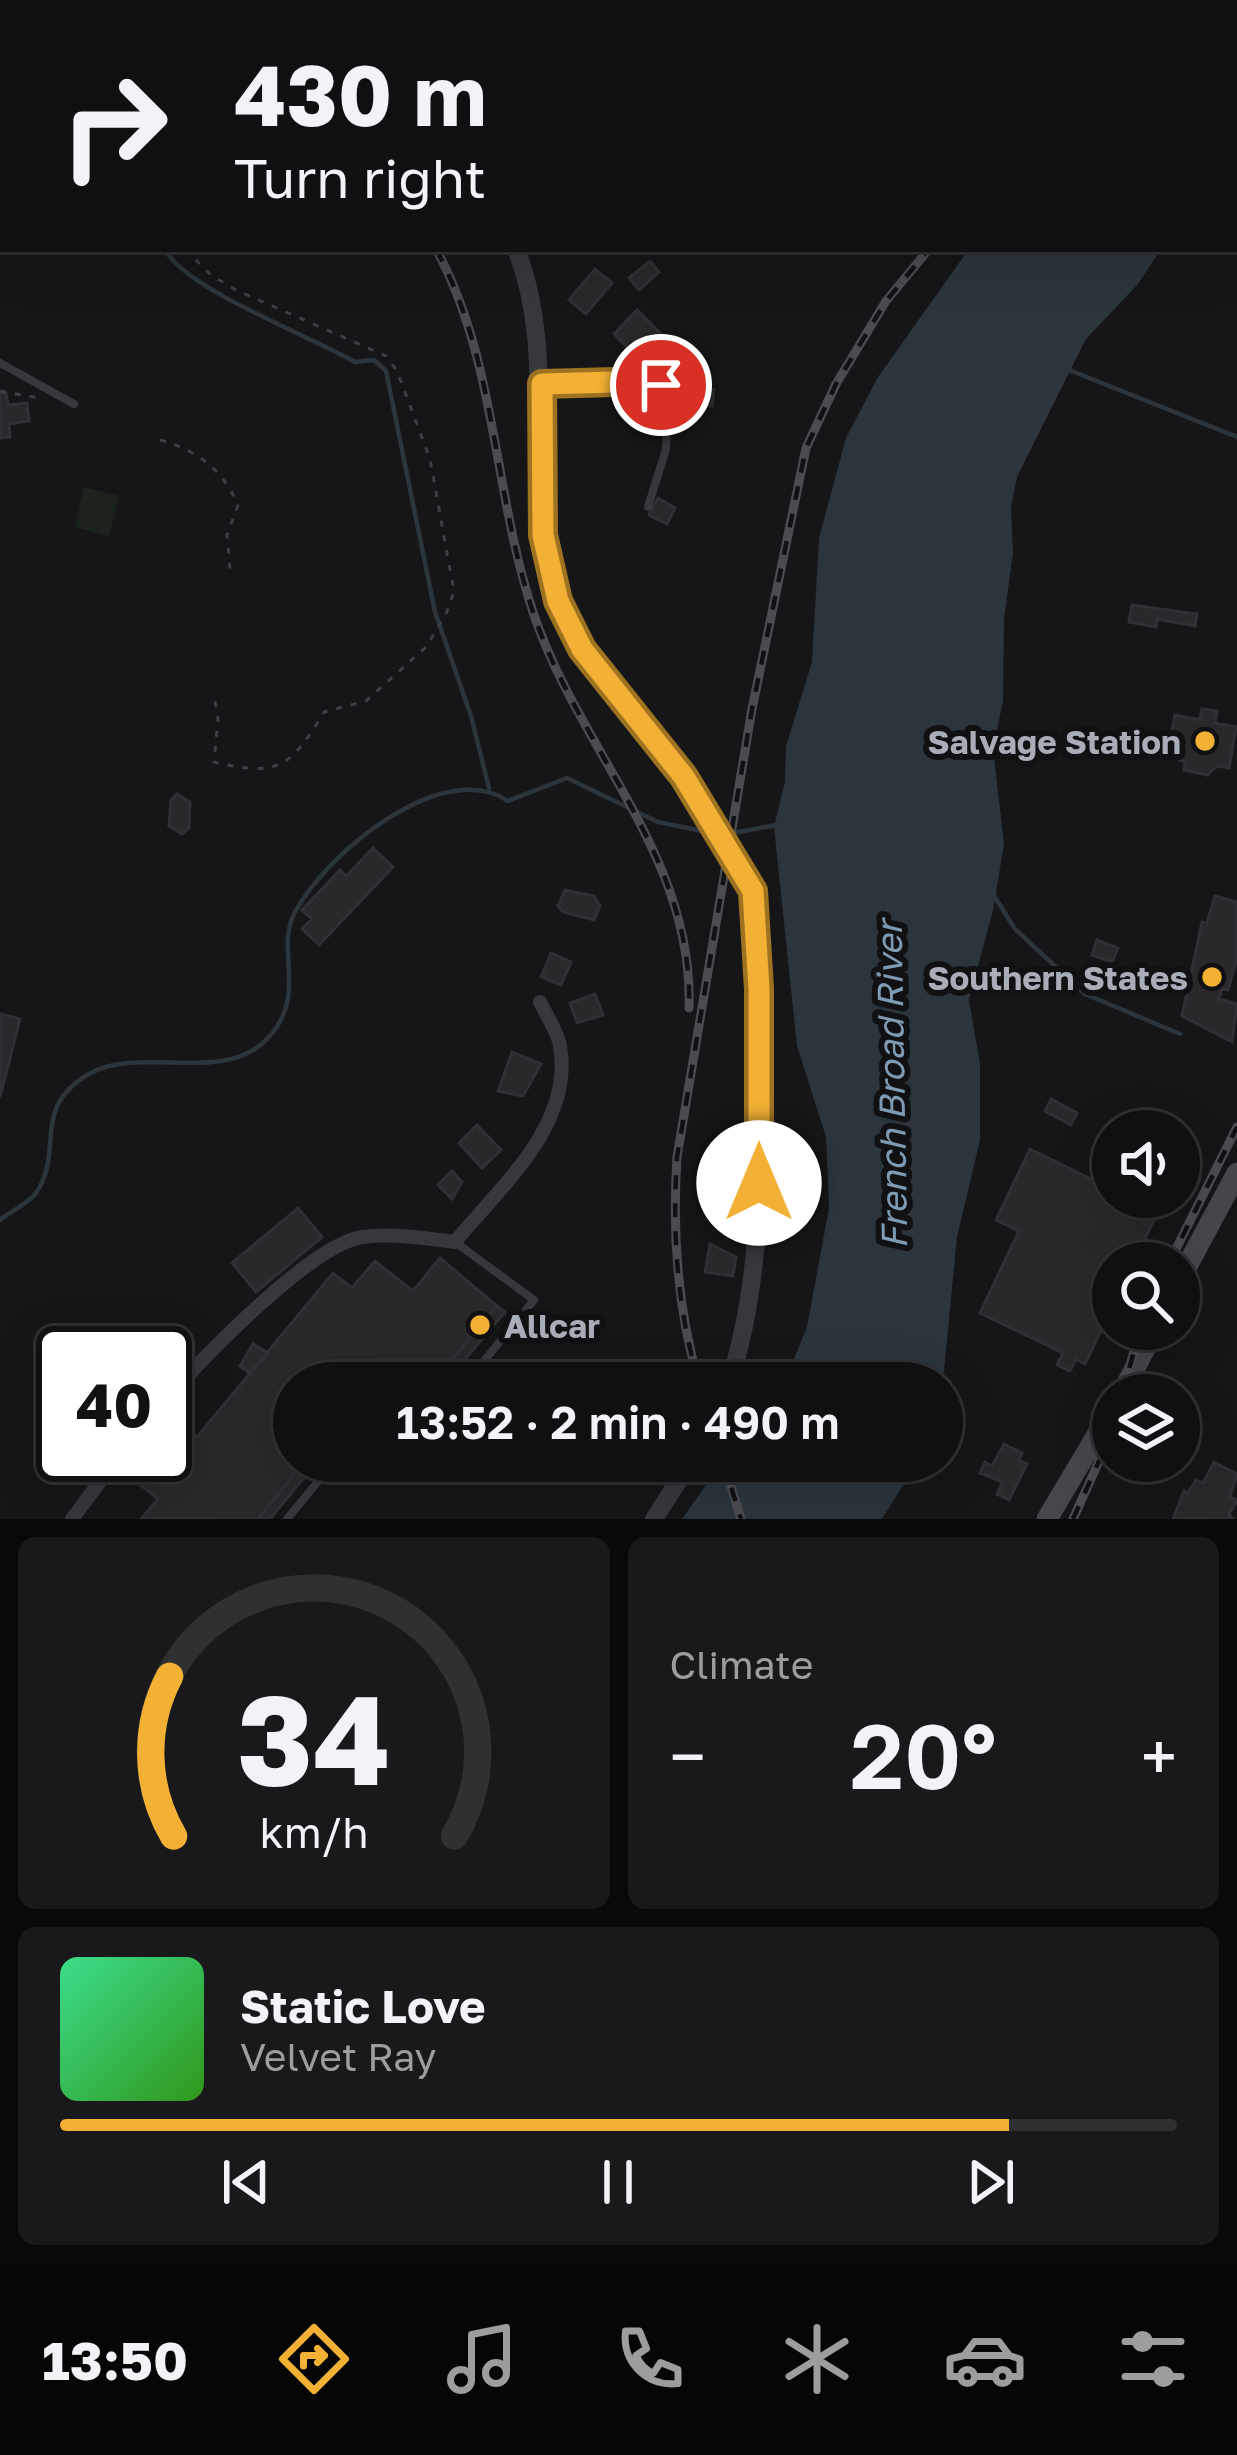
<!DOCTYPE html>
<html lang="en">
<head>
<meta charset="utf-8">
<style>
	:root { --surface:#101012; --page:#19191b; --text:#f1f3f6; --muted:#9c9d9f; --line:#303032; --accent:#f2b134 }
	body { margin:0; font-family:"Golos Text",sans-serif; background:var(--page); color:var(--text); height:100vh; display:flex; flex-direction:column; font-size:45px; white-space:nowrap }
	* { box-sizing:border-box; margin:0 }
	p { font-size:39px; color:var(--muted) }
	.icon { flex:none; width:66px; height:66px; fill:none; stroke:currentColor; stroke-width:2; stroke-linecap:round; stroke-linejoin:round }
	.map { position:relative; height:1519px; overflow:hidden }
	.panel { display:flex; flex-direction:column; gap:18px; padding:18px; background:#09090a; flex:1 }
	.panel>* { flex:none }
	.hud { position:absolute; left:0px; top:0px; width:1239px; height:252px; box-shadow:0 12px 48px #0002,0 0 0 3px var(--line); background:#101012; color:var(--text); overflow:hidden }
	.tools { position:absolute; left:1092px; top:1110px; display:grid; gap:24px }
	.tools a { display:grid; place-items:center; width:108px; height:108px; border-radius:50%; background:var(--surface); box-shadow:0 12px 48px #0002,0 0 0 3px var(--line); font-size:60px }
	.speed { position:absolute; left:36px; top:1326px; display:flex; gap:24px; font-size:60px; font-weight:700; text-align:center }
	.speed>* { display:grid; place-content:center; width:156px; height:156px; border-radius:50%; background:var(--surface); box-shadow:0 12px 48px #0002,0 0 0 3px var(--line); line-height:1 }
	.speed .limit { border:6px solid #111; border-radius:18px; background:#fff; color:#111 }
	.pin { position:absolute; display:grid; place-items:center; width:102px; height:102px; color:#fff; margin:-51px; border:6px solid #fff; border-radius:50%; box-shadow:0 3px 12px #0007 }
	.me { position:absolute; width:132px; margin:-66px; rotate:0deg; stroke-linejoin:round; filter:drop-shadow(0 0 9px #0008) }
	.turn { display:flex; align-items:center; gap:42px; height:252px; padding:0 36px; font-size:54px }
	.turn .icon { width:156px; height:156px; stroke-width:2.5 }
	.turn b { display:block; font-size:84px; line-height:102px }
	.big { font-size:90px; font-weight:600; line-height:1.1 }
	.panel .tile { flex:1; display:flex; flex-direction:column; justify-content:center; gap:18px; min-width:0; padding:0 42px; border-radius:18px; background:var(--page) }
	.panel .dial { align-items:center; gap:0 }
	.dial svg { height:312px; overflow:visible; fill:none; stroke:var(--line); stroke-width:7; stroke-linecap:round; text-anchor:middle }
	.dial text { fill:var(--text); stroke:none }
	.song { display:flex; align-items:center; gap:36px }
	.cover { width:144px; height:144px; border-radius:18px; background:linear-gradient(135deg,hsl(150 70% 55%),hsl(110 70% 35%)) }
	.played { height:12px; border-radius:6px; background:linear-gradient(90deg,var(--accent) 85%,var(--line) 85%) }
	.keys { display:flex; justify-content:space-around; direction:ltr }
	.heat { display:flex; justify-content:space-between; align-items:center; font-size:66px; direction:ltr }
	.panel .tiles { flex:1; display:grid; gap:18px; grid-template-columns:1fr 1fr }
	.tile:last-child { grid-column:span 2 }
	.trip { position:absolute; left:273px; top:1362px; width:690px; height:120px; border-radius:60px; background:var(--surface); box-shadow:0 12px 48px #0002,0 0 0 3px var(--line); font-weight:600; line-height:120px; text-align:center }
	.dock { display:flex; height:192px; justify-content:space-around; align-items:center; background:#060607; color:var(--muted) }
	.dock .icon { width:84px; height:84px }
	.dock .selected { color:var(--accent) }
	.dock b { font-size:54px; color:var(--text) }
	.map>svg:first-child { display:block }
</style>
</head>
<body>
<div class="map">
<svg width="1237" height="1519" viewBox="0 0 1237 1519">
	<rect width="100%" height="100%" fill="#161618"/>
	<path fill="#1c231d" d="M84,487L119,496L109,536L75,527Z"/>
	<path fill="#2c353c" d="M969,249H1161L1138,284L1086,339L1017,477L1011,507L1013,553L1004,619L1003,701L993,749L1004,844L993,910L969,1000L980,1064V1140L957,1237L942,1391V1383H784L807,1327L829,1208L826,1137L797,1046L774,827L785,782L786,746L812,662L819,538L846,438L878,377Z
		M723,1461H918L882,1519H682Z"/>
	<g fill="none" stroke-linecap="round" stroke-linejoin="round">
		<path stroke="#2c353c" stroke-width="4.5" d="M26,0L28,3
			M165,249C183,288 312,337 355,362L374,360L386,371L435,612L471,716L489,788
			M1064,368L1237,437
			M728,834L776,825
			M993,894L1015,929L1085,994L1180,1034
			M0,1220C10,1212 29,1203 36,1193C65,1150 30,1108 89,1074C140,1045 220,1084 265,1041C310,998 274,950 295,912C327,853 442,757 508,801L567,778L658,822L717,834"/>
	</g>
	<path fill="#29292c" stroke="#303034" stroke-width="3" d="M650,261L659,272L639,290L629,278Z
		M595,269L612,283L586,314L569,300Z
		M637,310L664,337L650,351L637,338L628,348L614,334Z
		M694,387L714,390L712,406L692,404Z
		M6,393L8,405L27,403L29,421L9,424L10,437L0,438V394Z
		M658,498L675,508L667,524L649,515Z
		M1132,605L1197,614L1195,626L1157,619L1156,627L1129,622Z
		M1202,709L1217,711L1215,723L1236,727L1229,768L1217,766L1207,775L1184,770L1185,762L1179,760L1183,742L1170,740L1175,715L1200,720Z
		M177,794L190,802L189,828L182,834L169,826L171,800Z
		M373,848L393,867L319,945L302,929L312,919L302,910L340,870L346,876Z
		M565,890L594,896L600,906L594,920L563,912L558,906Z
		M1215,896L1237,902V958L1228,990L1222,989L1219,999L1237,1004L1232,1042L1182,1016L1202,922L1207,923Z
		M1097,940L1118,948L1112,962L1092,955Z
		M551,953L571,962L561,985L541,977Z
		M595,994L603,1015L577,1023L570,1003Z
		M0,1014L20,1019L0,1097Z
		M512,1052L541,1064L523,1096L498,1091Z
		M1051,1099L1077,1113L1071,1125L1045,1111Z
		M477,1125L501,1150L482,1168L459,1143Z
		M1030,1149L1113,1190V1197H1128L1158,1212L1133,1263H1113V1305L1085,1364L1076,1359L1070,1371L1057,1365L1063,1353L980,1313L1019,1231L996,1220Z
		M452,1171L462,1182L452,1199L438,1185Z
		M298,1208L322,1237L256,1292L232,1263Z
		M710,1244L736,1257L733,1276L705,1272Z
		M440,1258L497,1306L433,1383H294V1461H305L258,1519H141L158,1499L132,1478L151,1455H165V1438L178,1421L197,1437L333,1273L352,1288L375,1261L413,1291Z
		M497,1306L505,1312L445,1383H433Z
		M253,1344L268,1353L250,1374L240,1366Z
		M1004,1444L1022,1453L1019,1460L1027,1464L1009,1500L997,1494L1003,1482L980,1473L985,1462L992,1466Z
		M305,1461H318L270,1519H258Z
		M1214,1462L1237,1474L1230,1497L1237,1501L1229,1514L1233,1519H1173L1184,1491L1188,1493L1196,1480L1203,1483Z"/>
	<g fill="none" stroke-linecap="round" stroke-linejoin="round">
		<path stroke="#3d3f44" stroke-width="3" stroke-dasharray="6 9" stroke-linecap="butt" d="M45,0L47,3
			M185,249L211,275L236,290L386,356L397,371L430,459L454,592L446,614L426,647L366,701L324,712C290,768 279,777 214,762L218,719L214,695
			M0,391L39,398
			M160,440C197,450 223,470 238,505L227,535L230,569"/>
		<path stroke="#37383d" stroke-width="8" d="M410,0L413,3
			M926,0L943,3
			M538,3L541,0
			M749,3L752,0
			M0,363L74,404
			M542,384L650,381L668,393L666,449L648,507
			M455,1242L534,1300L466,1383
			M390,1461H402
			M287,1519L335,1461"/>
		<path stroke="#37383d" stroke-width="14" d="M165,1401C200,1360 311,1245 362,1237C391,1233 426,1238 455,1242C500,1187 574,1125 560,1046C558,1032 546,1015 540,1002
			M72,1519L120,1455"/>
		<path stroke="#37383d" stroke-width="18" d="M374,0L375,3
			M516,249C562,365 517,487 557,599C577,654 620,697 656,741C689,782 723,830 747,877C767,917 759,978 759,1021C759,1141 767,1267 729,1383
			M654,1519L691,1461"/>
		<path stroke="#45474d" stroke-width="21" d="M1179,1281L1237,1173
			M1121,1395L1155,1329
			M1047,1519L1113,1408"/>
		<g stroke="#4a4c52" stroke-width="9">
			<path id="rail" d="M155,0L160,3
				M1095,3L1097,0
				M436,249C497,362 493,492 533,612C578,749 694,855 689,1008
				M1169,1263L1237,1127
				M699,1383C677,1308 672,1234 677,1157L752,709L806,448L836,384L886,301L929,249
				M1122,1395L1140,1329
				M723,1461L741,1519
				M1073,1519L1113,1430"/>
		</g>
		<use href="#rail" stroke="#111113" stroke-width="4.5" stroke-dasharray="14" stroke-linecap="butt"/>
	</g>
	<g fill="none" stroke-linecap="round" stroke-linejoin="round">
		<g stroke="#9d7322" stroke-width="30">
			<path id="route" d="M661,385L650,381L542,384L543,535L558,601L582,649L684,777L753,891L759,989V1183"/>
		</g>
		<use href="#route" stroke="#f2b134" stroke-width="21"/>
	</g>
	<g fill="#f2b134" stroke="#111113" stroke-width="4.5">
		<circle cx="1205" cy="741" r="12"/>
		<circle cx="1212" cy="977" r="12"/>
		<circle cx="480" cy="1325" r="12"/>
	</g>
	<g text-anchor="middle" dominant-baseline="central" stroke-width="12" stroke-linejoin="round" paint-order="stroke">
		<g font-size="33" font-weight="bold" fill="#a8adb8" stroke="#111113" text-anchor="end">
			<text x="1181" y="741">Salvage Station</text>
			<text x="1188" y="977">Southern States</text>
			<text x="504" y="1325" text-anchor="start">Allcar</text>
		</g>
		<g font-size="36" font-style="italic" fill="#7f9bb3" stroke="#111113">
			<text transform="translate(891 1085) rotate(-91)">French Broad River</text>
		</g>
	</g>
</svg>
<div class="tools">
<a><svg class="icon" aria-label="sound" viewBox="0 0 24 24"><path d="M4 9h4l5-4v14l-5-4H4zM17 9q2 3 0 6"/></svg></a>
<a><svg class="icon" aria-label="search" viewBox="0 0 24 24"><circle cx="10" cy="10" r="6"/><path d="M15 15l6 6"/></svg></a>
<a><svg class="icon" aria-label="layers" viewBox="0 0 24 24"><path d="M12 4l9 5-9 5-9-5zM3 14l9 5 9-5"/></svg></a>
</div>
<div class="speed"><div class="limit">40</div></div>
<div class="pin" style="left:661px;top:385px;background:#d93025"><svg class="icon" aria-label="arrive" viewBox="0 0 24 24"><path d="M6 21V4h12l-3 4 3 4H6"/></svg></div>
<svg class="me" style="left:759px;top:1183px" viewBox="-20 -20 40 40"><circle r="19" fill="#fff"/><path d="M0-13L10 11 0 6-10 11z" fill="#f2b134"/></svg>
<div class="trip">13:52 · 2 min · 490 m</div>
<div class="hud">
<div class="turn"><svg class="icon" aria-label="right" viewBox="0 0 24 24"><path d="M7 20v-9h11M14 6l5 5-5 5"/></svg><div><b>430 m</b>Turn right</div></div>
</div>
</div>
<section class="panel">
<div class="tiles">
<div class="tile dial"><svg viewBox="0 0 100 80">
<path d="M14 69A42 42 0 1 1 86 69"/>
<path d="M14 69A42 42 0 0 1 13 28" stroke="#f2b134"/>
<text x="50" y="56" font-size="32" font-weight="700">34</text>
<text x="50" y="72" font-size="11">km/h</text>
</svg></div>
<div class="tile"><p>Climate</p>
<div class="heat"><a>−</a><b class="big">20°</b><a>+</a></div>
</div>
<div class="tile">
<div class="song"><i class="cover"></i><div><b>Static Love</b><p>Velvet Ray</p></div></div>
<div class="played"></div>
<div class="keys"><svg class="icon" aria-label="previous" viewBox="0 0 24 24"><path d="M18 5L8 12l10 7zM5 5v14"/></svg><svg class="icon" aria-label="pause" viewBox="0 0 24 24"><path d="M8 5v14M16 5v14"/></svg><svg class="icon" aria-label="next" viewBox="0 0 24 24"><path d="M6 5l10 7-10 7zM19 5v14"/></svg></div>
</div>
</div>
</section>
<nav class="dock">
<b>13:50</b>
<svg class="icon selected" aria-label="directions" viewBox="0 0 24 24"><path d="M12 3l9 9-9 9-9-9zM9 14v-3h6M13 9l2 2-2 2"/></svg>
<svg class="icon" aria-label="music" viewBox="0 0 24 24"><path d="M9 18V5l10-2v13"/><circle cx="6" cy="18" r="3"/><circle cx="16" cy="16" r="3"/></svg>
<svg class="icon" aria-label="phone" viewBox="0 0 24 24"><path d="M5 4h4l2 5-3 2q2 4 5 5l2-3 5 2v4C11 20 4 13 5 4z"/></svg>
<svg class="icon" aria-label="climate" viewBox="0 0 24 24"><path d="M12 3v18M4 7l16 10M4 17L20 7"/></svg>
<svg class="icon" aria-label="car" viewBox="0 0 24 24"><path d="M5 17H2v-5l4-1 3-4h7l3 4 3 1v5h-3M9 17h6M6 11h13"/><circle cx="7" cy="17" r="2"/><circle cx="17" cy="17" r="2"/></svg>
<svg class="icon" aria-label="filters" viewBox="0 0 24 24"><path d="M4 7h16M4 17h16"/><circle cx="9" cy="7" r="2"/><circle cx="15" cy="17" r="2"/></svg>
</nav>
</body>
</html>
